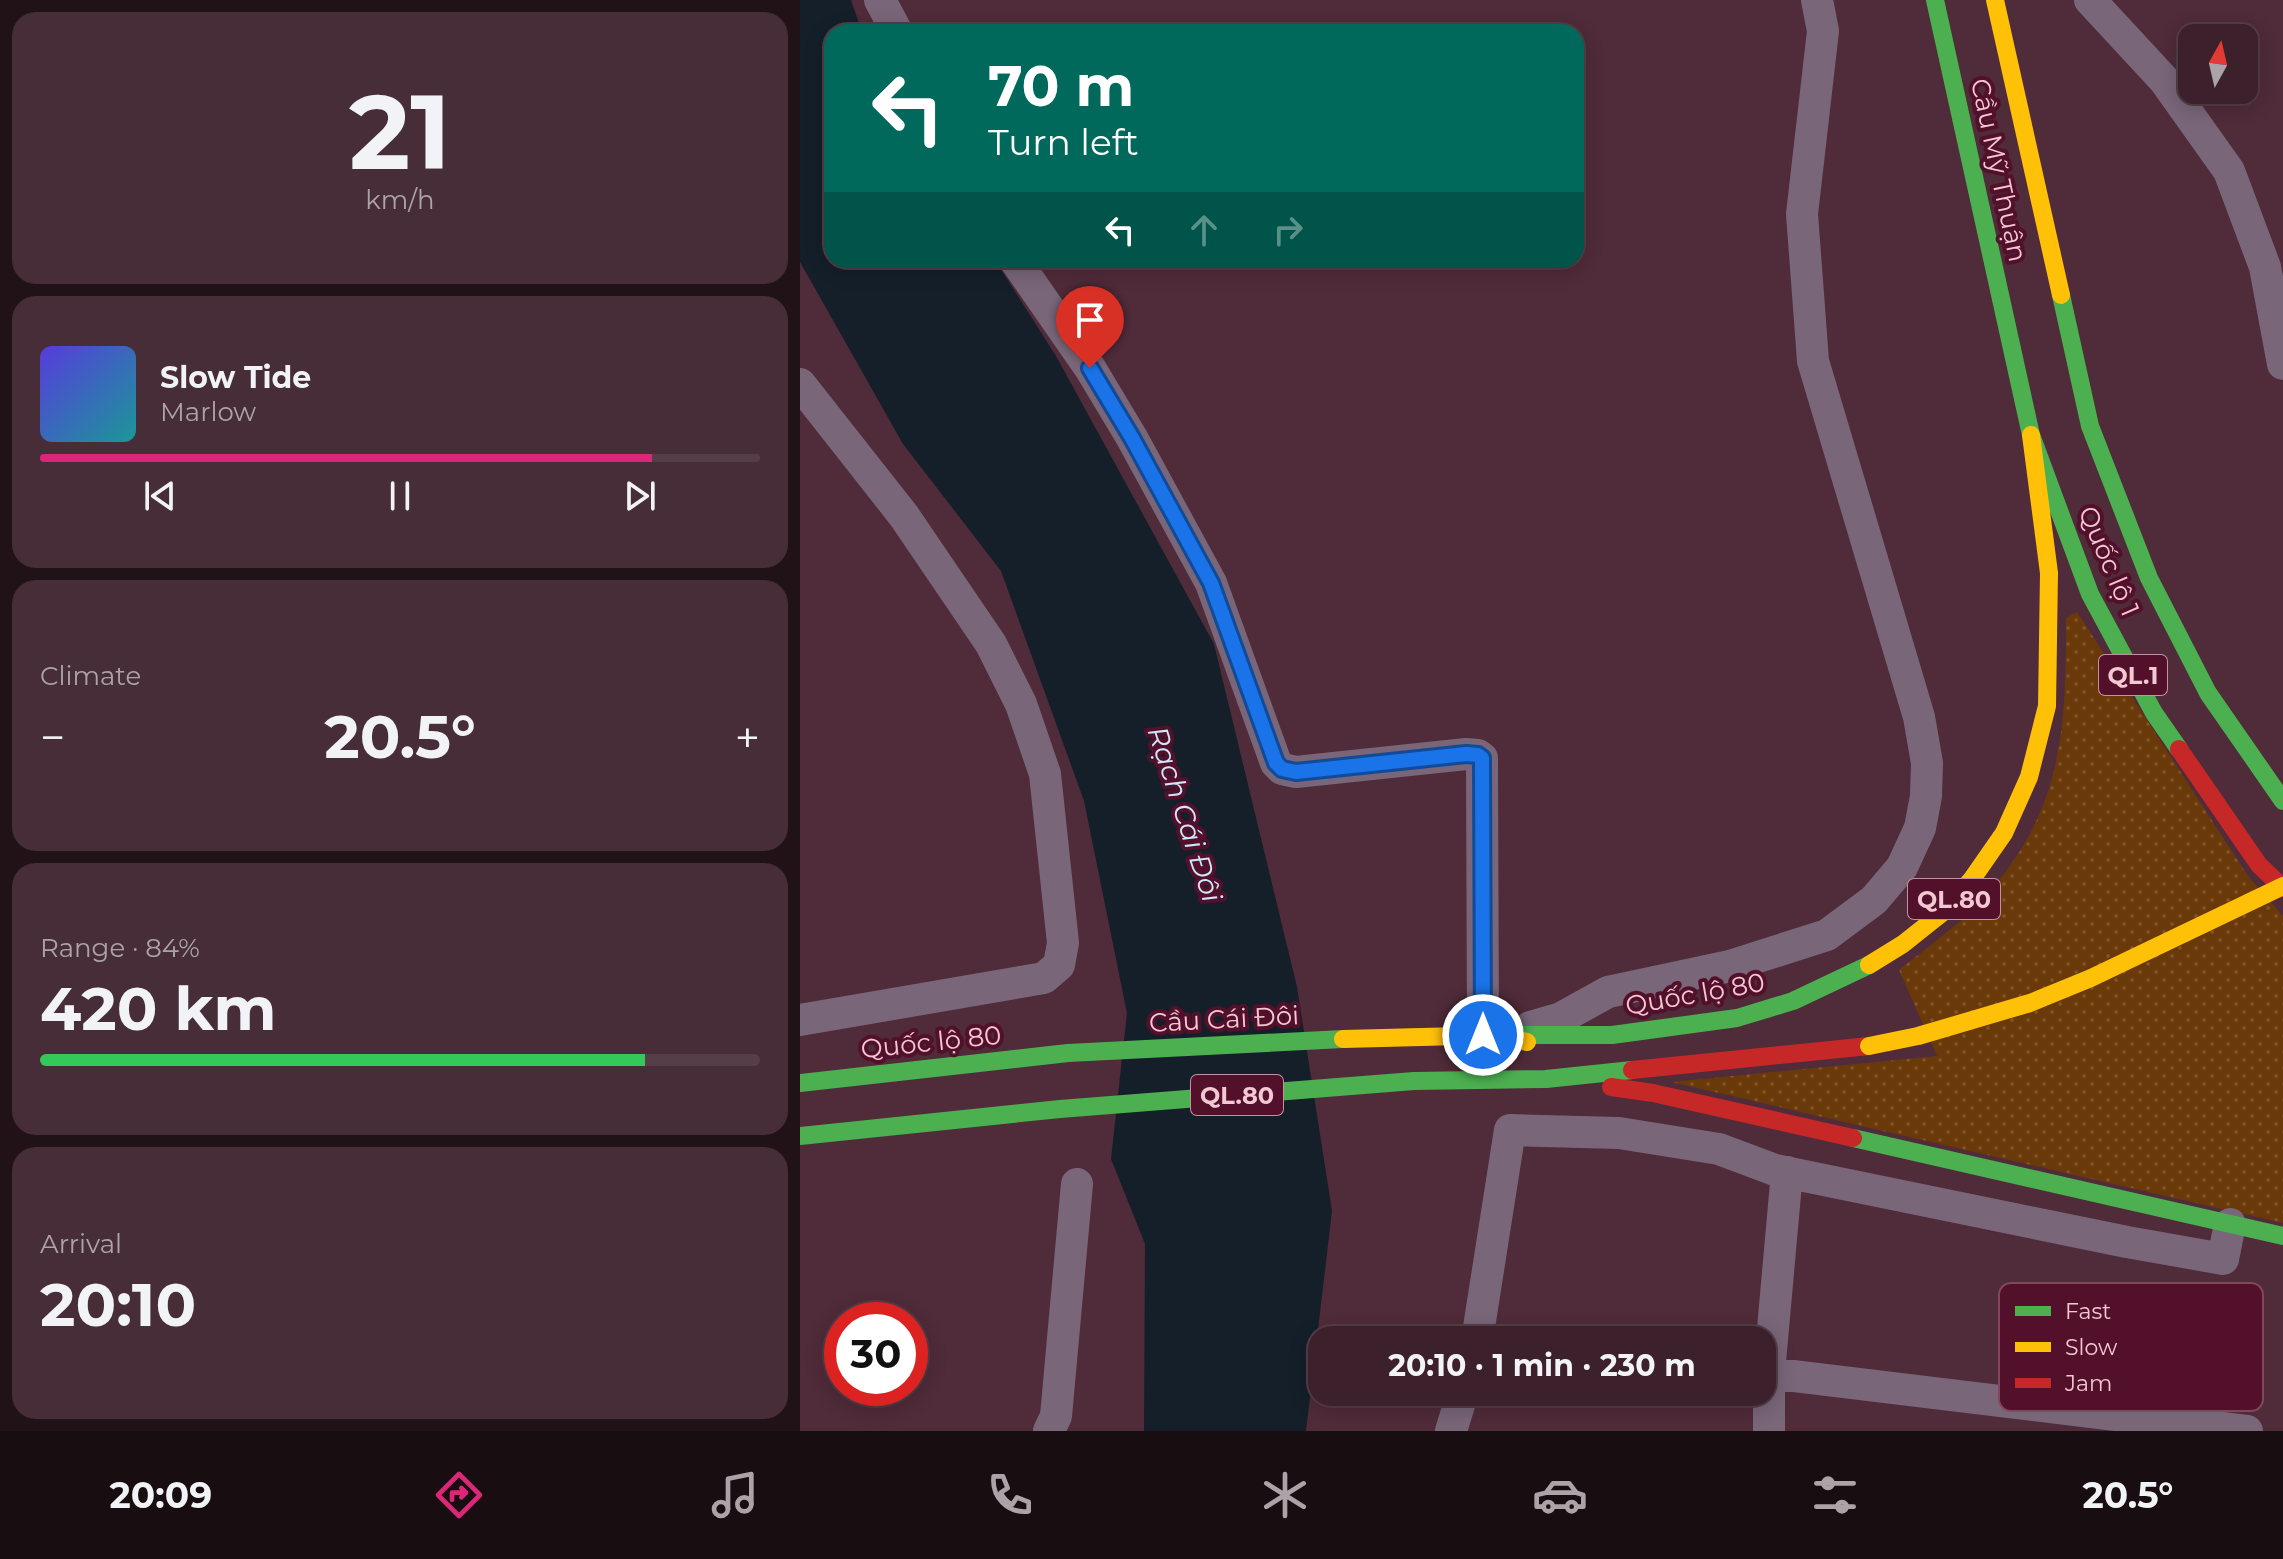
<!DOCTYPE html>
<html lang="en">
<head>
<meta charset="utf-8">
<style>
	:root { --surface:#3c202b; --page:#472d37; --text:#f1f3f6; --muted:#aca3a9; --line:#553e47; --accent:#db2777 }
	body { margin:0; font-family:Montserrat,sans-serif; background:var(--page); color:var(--text); height:100vh; display:flex; flex-direction:column; font-size:30px; white-space:nowrap }
	* { box-sizing:border-box; margin:0 }
	p { font-size:26px; color:var(--muted) }
	.icon { flex:none; width:44px; height:44px; fill:none; stroke:currentColor; stroke-width:2; stroke-linecap:round; stroke-linejoin:round }
	.map { position:relative; flex:1; overflow:hidden }
	.side { display:flex; flex-direction:column; gap:12px; padding:12px; background:#211218; width:800px }
	.side>* { flex:none }
	.banner { position:absolute; left:24px; top:24px; width:760px; height:244px; border-radius:24px; box-shadow:0 4px 20px #0003,0 0 0 2px var(--line); background:#00695c; color:#fff; overflow:hidden }
	.needle { width:52px; rotate:8deg }
	.buttons { position:absolute; left:1378px; top:24px; display:grid; gap:16px }
	.buttons a { display:grid; place-items:center; width:80px; height:80px; border-radius:16px; background:var(--surface); box-shadow:0 4px 20px #0003,0 0 0 2px var(--line); font-size:40px }
	.speed { position:absolute; left:24px; top:1302px; display:flex; gap:16px; font-size:40px; font-weight:700; text-align:center }
	.speed>* { display:grid; place-content:center; width:104px; height:104px; border-radius:50%; background:var(--surface); box-shadow:0 4px 20px #0003,0 0 0 2px var(--line); line-height:1 }
	.speed .limit { border:12px solid #d22; background:#fff; color:#111 }
	.pin { position:absolute; display:grid; place-items:center; width:68px; height:68px; color:#fff; margin:-82px -34px; border-radius:50% 50% 50% 0; rotate:-45deg; box-shadow:0 0 8px #0007 }
	.pin .icon { rotate:45deg }
	.me { position:absolute; width:88px; margin:-44px; rotate:0deg; stroke-linejoin:round; filter:drop-shadow(0 0 6px #0008) }
	.turn { display:flex; align-items:center; gap:28px; height:168px; padding:0 32px; font-size:36px }
	.turn .icon { width:104px; height:104px; stroke-width:2.5 }
	.turn b { display:block; font-size:56px; line-height:68px }
	.lanes { display:flex; align-items:center; height:76px; padding:0 32px; background:#0003; justify-content:center; gap:40px; direction:ltr }
	.lanes .off { opacity:.35 }
	.big { font-size:60px; font-weight:700; line-height:1.1 }
	.side .tile { flex:1; display:flex; flex-direction:column; justify-content:center; gap:12px; min-width:0; padding:0 28px; border-radius:24px; background:var(--page) }
	.side .dial { align-items:center; gap:0 }
	.dial b { font-size:104px; line-height:1 }
	.song { display:flex; align-items:center; gap:24px }
	.cover { width:96px; height:96px; border-radius:12px; background:linear-gradient(135deg,hsl(250 70% 55%),hsl(180 70% 35%)) }
	.played { height:8px; border-radius:4px; background:linear-gradient(90deg,var(--accent) 85%,var(--line) 85%) }
	.keys { display:flex; justify-content:space-around; direction:ltr }
	.heat { display:flex; justify-content:space-between; align-items:center; font-size:44px; direction:ltr }
	.charge { height:12px; border-radius:6px; background:linear-gradient(90deg,#34c759 84%,var(--line) 0) }
	.trip { position:absolute; left:508px; top:1326px; width:468px; height:80px; border-radius:24px; background:var(--surface); box-shadow:0 4px 20px #0003,0 0 0 2px var(--line); font-weight:700; line-height:80px; text-align:center }
	.menu { display:flex; height:128px; justify-content:space-around; align-items:center; background:#180d11; color:var(--muted) }
	.menu .icon { width:56px; height:56px }
	.menu .on { color:var(--accent) }
	.menu b { font-size:36px; color:var(--text) }
	main { display:flex; flex:1; min-height:0 }
	.map>svg:first-child { display:block }
</style>
</head>
<body>
<main>
<section class="side">
<div class="tile dial"><b>21</b><p>km/h</p></div>
<div class="tile">
<div class="song"><i class="cover"></i><div><b>Slow Tide</b><p>Marlow</p></div></div>
<div class="played"></div>
<div class="keys"><svg class="icon" aria-label="previous" viewBox="0 0 24 24"><path d="M18 5L8 12l10 7zM5 5v14"/></svg><svg class="icon" aria-label="pause" viewBox="0 0 24 24"><path d="M8 5v14M16 5v14"/></svg><svg class="icon" aria-label="next" viewBox="0 0 24 24"><path d="M6 5l10 7-10 7zM19 5v14"/></svg></div>
</div>
<div class="tile"><p>Climate</p>
<div class="heat"><a>−</a><b class="big">20.5°</b><a>+</a></div>
</div>
<div class="tile"><p>Range · 84%</p><b class="big">420 km</b><div class="charge"></div></div>
<div class="tile"><p>Arrival</p><b class="big">20:10</b></div>
</section>
<div class="map">
<svg width="1483" height="1431" viewBox="0 0 1483 1431">
	<defs>
		<pattern id="grass-dots" width="8" height="8" patternUnits="userSpaceOnUse" patternTransform="scale(2)"><rect width="8" height="8" fill="#6a3909"/><path d="M2 2h.1M6 6h.1" fill="none" stroke="#80542c" stroke-width="1.8" stroke-linecap="round"/></pattern>
	</defs>
	<rect width="100%" height="100%" fill="#502b39"/>
	<path fill="url(#grass-dots)" d="M1277,612L1448,876L1483,916V1223L871,1082L1137,1056L1099,970C1124,950 1151,930 1175,908C1184,900 1191,889 1199,880C1265,799 1266,717 1266,618Z"/>
	<path fill="#141f2a" d="M0,0H51L62,32H32V260H195L256,356L414,644L497,987L532,1211L506,1431H344L345,1244L311,1159L327,1013L284,801L201,571L103,444L0,262Z"/>
	<g fill="none" stroke-linecap="round" stroke-linejoin="round">
		<path stroke="#796679" stroke-width="32" d="M80,0L97,32
			M1290,0L1365,81L1429,171L1465,267L1483,364
			M215,260L290,368L332,438L411,583L476,763L482,769L496,772L666,754L678,755L682,758L683,1035
			M0,384L104,516L191,644L221,704L245,774L263,943L259,965L244,978L0,1020
			M730,1027L761,1018L808,992L930,966L1027,935L1074,900L1102,867L1120,828L1126,796L1127,763L1119,717L1013,361L1002,214L1023,31L1017,0
			M677,1340L710,1130L819,1133L919,1149L975,1170L1327,1242L1423,1259L1430,1224
			M969,1373L1447,1431
			M249,1431L256,1416L277,1184
			M651,1431L663,1392
			M969,1431V1373L987,1172"/>
		<path stroke="#4caf50" stroke-width="18" d="M1135,0L1231,435L1290,594L1354,713L1379,749
			M1261,295L1290,426L1349,578L1408,693L1483,801
			M700,1035H812L937,1018L993,1001L1069,965
			M0,1083L268,1053L543,1039
			M0,1136L260,1109L614,1081L746,1079L832,1070
			M1053,1138L1483,1236"/>
		<path stroke="#ffc107" stroke-width="18" d="M1195,0L1261,295
			M1069,965L1103,944L1142,913L1172,879L1204,833L1229,777L1247,706L1249,573L1231,435
			M543,1039L700,1035L727,1042"/>
		<path stroke="#c62828" stroke-width="18" d="M1379,749L1459,865L1483,888
			M832,1070L1069,1046
			M811,1087L853,1093L1053,1138"/>
		<path stroke="#ffc107" stroke-width="18" d="M1069,1046L1118,1036L1230,1003L1291,978L1483,886"/>
	</g>
	<g fill="none" stroke-linecap="round" stroke-linejoin="round">
		<g stroke="#114b97" stroke-width="20">
			<path id="route" d="M290,368L332,438L411,583L476,763L482,769L496,772L666,754L678,755L682,758L683,1035"/>
		</g>
		<use href="#route" stroke="#1a73e8" stroke-width="14"/>
	</g>
	<g text-anchor="middle" dominant-baseline="central" stroke-width="8" stroke-linejoin="round" paint-order="stroke">
		<g fill="#53102b" stroke="#c391a1" stroke-width="2">
			<rect x="1299" y="655" width="68" height="40" rx="6"/>
			<rect x="1108" y="879" width="92" height="40" rx="6"/>
			<rect x="391" y="1075" width="92" height="40" rx="6"/>
		</g>
		<g font-size="24" font-weight="bold" fill="#f3c8d3">
			<text x="1333" y="675">QL.1</text>
			<text x="1154" y="899">QL.80</text>
			<text x="437" y="1095">QL.80</text>
		</g>
		<g font-size="26" fill="#f3c8d3" stroke="#53102b">
			<text transform="translate(1199 170) rotate(78)">Cầu Mỹ Thuận</text>
			<text transform="translate(1309 561) rotate(67)">Quốc lộ 1</text>
			<text transform="translate(895 994) rotate(-10)">Quốc lộ 80</text>
			<text transform="translate(424 1019) rotate(-3)">Cầu Cái Đôi</text>
			<text transform="translate(131 1042) rotate(-6)">Quốc lộ 80</text>
		</g>
		<g font-size="28" font-style="italic" fill="#cee8fb" stroke="#53102b">
			<text transform="translate(385 814) rotate(72)">Rạch Cái Đôi</text>
		</g>
	</g>
	<rect x="1199" y="1283" width="264" height="128" rx="12" fill="#53102b" stroke="#83475d" stroke-width="2"/>
	<rect x="1215" y="1306" width="36" height="10" fill="#4caf50"/>
	<rect x="1215" y="1342" width="36" height="10" fill="#ffc107"/>
	<rect x="1215" y="1378" width="36" height="10" fill="#c62828"/>
	<g font-size="22" fill="#f3c8d3">
		<text x="1265" y="1319">Fast</text>
		<text x="1265" y="1355">Slow</text>
		<text x="1265" y="1391">Jam</text>
	</g>
</svg>
<div class="buttons">
<a><svg class="needle" viewBox="-14 -14 28 28"><path d="M0-13l5 13h-10z" fill="#e53935"/><path d="M0 13l5-13h-10z" fill="#aca3a9"/></svg></a>
</div>
<div class="speed"><div class="limit">30</div></div>
<div class="pin" style="left:290px;top:368px;background:#d93025"><svg class="icon" aria-label="arrive" viewBox="0 0 24 24"><path d="M6 21V4h12l-3 4 3 4H6"/></svg></div>
<svg class="me" style="left:683px;top:1035px" viewBox="-20 -20 40 40"><circle r="17" fill="#1a73e8" stroke="#fff" stroke-width="3"/><path d="M0-11L8 9 0 5-8 9z" fill="#fff"/></svg>
<div class="trip">20:10 · 1 min · 230 m</div>
<div class="banner">
<div class="turn"><svg class="icon" aria-label="left" viewBox="0 0 24 24"><path d="M17 20v-9H6M10 6l-5 5 5 5"/></svg><div><b>70 m</b>Turn left</div></div>
<div class="lanes"><svg class="icon" aria-label="left" viewBox="0 0 24 24"><path d="M17 20v-9H6M10 6l-5 5 5 5"/></svg><svg class="icon off" aria-label="ahead" viewBox="0 0 24 24"><path d="M12 20V5M6 11l6-6 6 6"/></svg><svg class="icon off" aria-label="right" viewBox="0 0 24 24"><path d="M7 20v-9h11M14 6l5 5-5 5"/></svg></div>
</div>
</div>
</main>
<nav class="menu">
<b>20:09</b>
<svg class="icon on" aria-label="directions" viewBox="0 0 24 24"><path d="M12 3l9 9-9 9-9-9zM9 14v-3h6M13 9l2 2-2 2"/></svg>
<svg class="icon" aria-label="music" viewBox="0 0 24 24"><path d="M9 18V5l10-2v13"/><circle cx="6" cy="18" r="3"/><circle cx="16" cy="16" r="3"/></svg>
<svg class="icon" aria-label="phone" viewBox="0 0 24 24"><path d="M5 4h4l2 5-3 2q2 4 5 5l2-3 5 2v4C11 20 4 13 5 4z"/></svg>
<svg class="icon" aria-label="climate" viewBox="0 0 24 24"><path d="M12 3v18M4 7l16 10M4 17L20 7"/></svg>
<svg class="icon" aria-label="car" viewBox="0 0 24 24"><path d="M5 17H2v-5l4-1 3-4h7l3 4 3 1v5h-3M9 17h6M6 11h13"/><circle cx="7" cy="17" r="2"/><circle cx="17" cy="17" r="2"/></svg>
<svg class="icon" aria-label="filters" viewBox="0 0 24 24"><path d="M4 7h16M4 17h16"/><circle cx="9" cy="7" r="2"/><circle cx="15" cy="17" r="2"/></svg>
<b>20.5°</b>
</nav>
</body>
</html>
